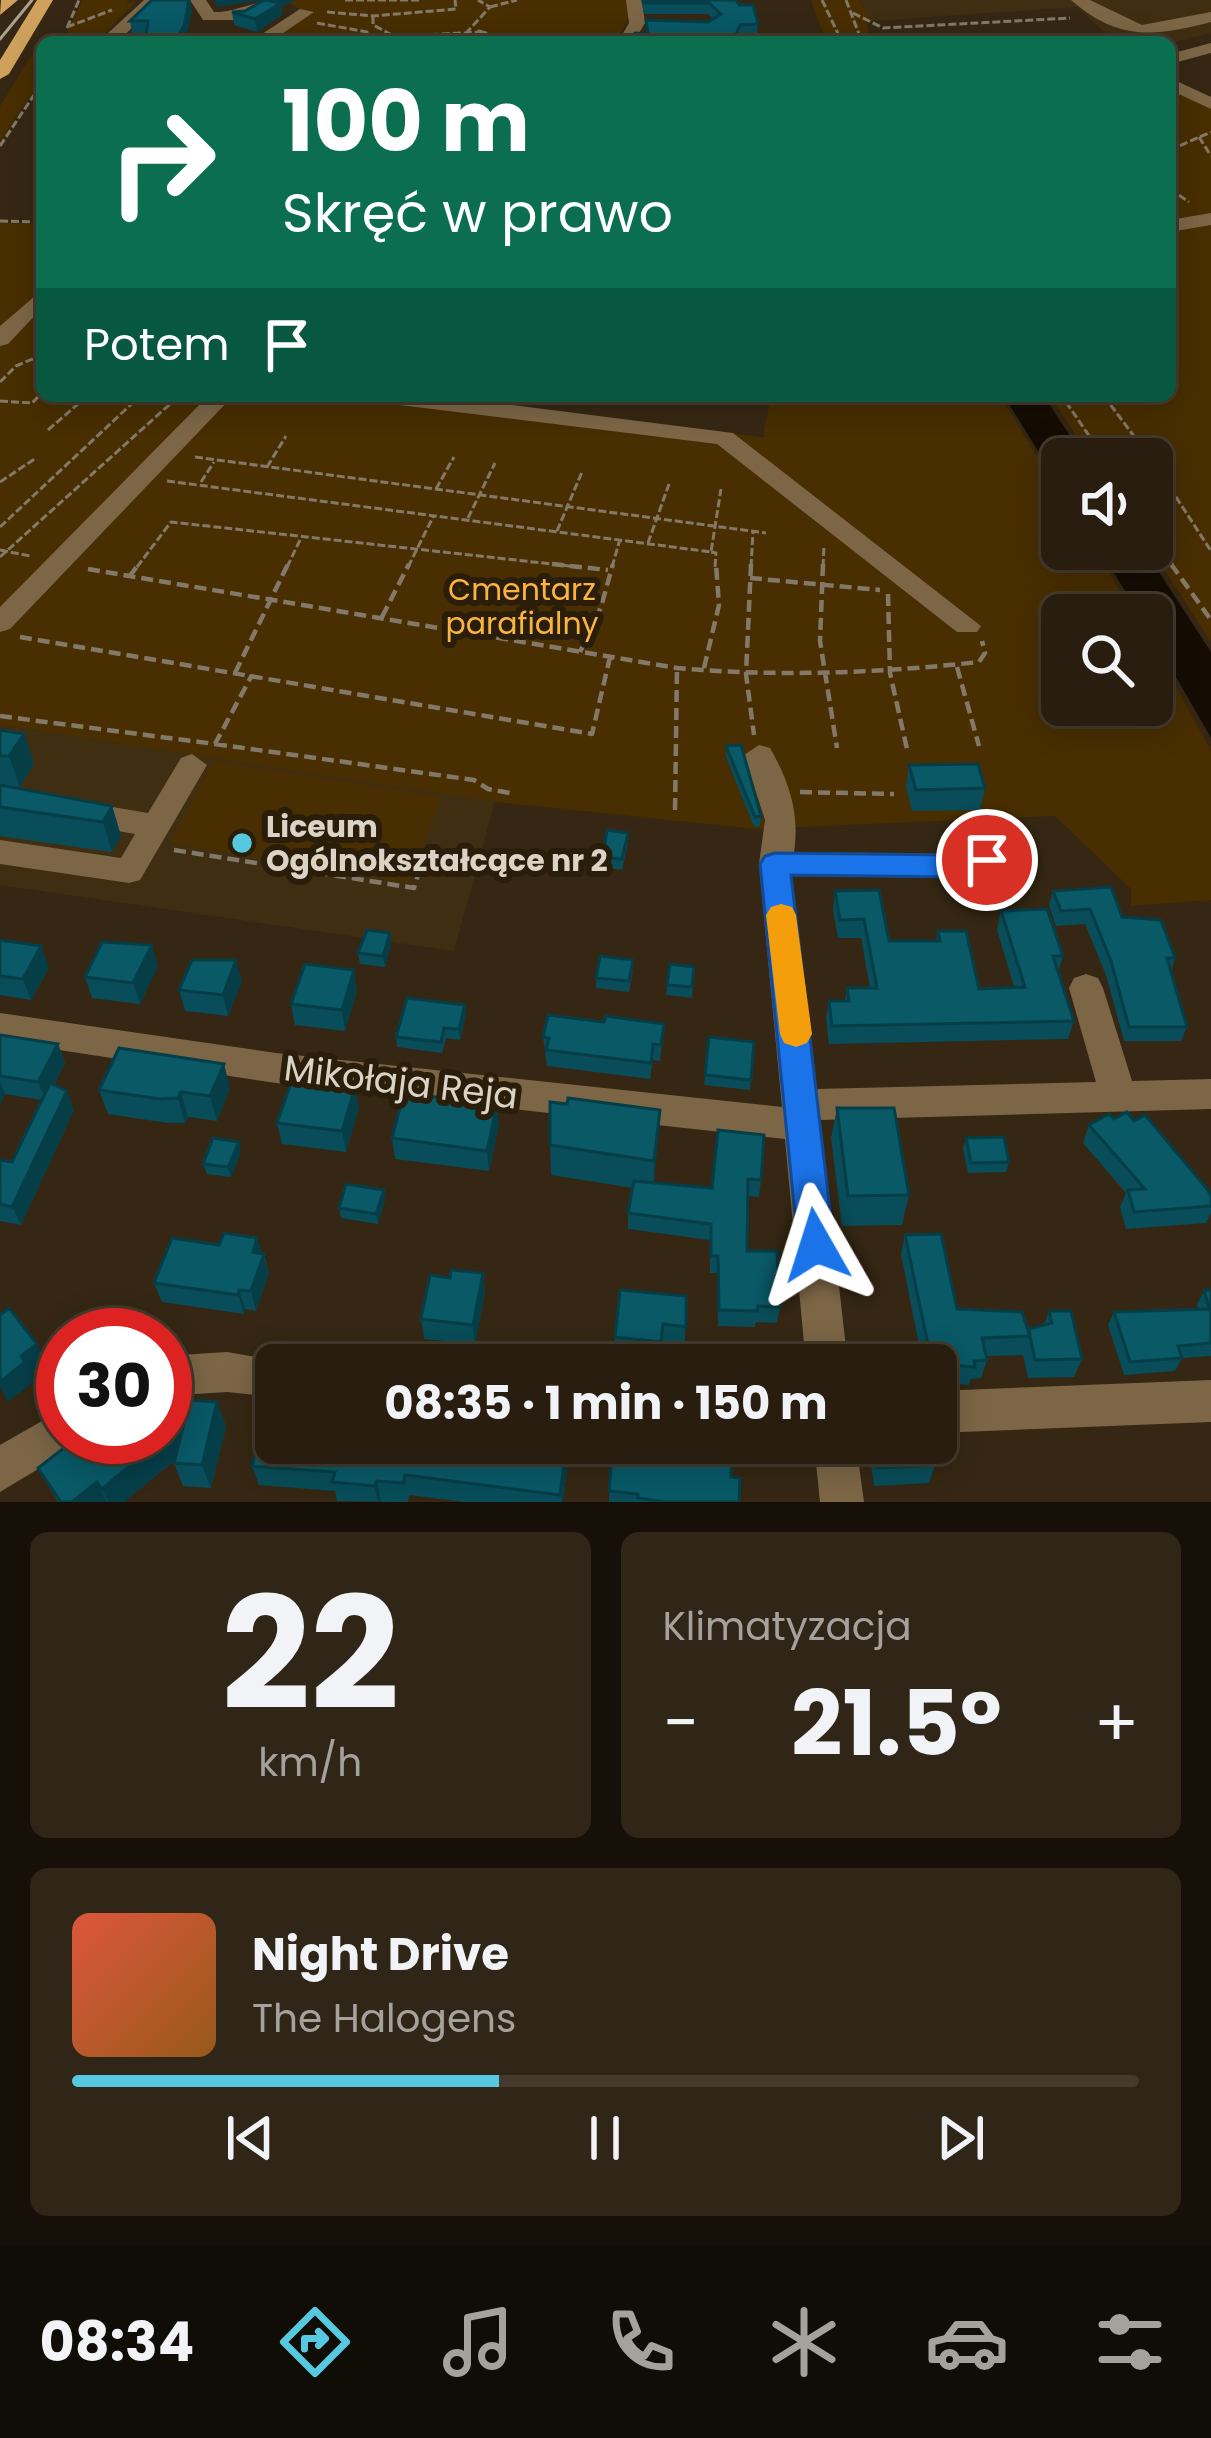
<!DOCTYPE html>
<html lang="pl">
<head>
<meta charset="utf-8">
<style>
	:root { --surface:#281d0e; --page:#302617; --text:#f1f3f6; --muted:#a5a29e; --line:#443b2e; --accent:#56c9e0 }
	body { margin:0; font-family:Poppins,sans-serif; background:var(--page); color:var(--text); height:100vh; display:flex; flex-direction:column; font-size:45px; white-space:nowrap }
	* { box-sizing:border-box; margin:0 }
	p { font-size:39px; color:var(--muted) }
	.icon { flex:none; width:66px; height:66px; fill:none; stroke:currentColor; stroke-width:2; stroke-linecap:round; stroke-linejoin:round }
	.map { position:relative; height:1502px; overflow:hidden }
	.panel { display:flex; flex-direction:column; gap:30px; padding:30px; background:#161008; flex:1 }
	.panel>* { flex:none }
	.guide { position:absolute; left:36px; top:36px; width:1140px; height:366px; border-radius:18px; box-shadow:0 6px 30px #0003,0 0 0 3px var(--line); background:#0b6e4f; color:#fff; overflow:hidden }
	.controls { position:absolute; left:1041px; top:438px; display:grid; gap:24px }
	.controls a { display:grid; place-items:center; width:132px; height:132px; border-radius:18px; background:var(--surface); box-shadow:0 6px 30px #0003,0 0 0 3px var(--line); font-size:60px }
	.speed { position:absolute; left:36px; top:1308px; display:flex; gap:24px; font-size:60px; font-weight:700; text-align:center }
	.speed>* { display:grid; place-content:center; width:156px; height:156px; border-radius:50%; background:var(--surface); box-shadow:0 6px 30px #0003,0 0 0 3px var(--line); line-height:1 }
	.speed .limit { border:18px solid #d22; background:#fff; color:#111 }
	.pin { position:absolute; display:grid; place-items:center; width:102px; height:102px; color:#fff; margin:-51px; border:6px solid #fff; border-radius:50%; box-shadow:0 3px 12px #0007 }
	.me { position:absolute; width:132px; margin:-66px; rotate:354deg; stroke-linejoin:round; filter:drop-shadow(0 0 9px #0008) }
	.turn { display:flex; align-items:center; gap:42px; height:252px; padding:0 48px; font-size:54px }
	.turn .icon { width:156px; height:156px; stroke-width:2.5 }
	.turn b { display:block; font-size:84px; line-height:102px }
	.then { display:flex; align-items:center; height:114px; padding:0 48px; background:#0003; gap:24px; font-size:45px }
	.big { font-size:90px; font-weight:700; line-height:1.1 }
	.panel .tile { flex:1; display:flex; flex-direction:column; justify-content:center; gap:18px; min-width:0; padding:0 42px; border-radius:18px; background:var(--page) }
	.panel .dial { align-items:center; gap:0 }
	.dial b { font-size:156px; line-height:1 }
	.song { display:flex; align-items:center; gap:36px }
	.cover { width:144px; height:144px; border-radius:18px; background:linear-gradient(135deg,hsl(10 70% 55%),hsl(30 70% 35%)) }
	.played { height:12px; border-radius:6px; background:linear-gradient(90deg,var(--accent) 40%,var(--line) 40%) }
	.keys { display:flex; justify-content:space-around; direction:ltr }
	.heat { display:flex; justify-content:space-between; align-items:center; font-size:66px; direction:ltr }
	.panel .tiles { flex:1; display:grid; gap:30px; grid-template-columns:1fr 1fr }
	.tile:last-child { grid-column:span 2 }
	.trip { position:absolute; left:255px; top:1344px; width:702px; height:120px; border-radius:18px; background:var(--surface); box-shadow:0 6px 30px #0003,0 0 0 3px var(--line); font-weight:700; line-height:120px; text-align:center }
	.tab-bar { display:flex; height:192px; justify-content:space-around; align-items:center; background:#100c06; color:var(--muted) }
	.tab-bar .icon { width:84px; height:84px }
	.tab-bar .current { color:var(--accent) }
	.tab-bar b { font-size:54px; color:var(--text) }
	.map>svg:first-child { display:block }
</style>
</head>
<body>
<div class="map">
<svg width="1211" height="1502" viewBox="0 0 1211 1502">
	<rect width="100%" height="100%" fill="#352713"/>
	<path fill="#402e13" d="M859,0H1211V33L1170,43L1115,42L1077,7L872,21Z
		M0,725L495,801L454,951L0,885Z"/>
	<path fill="#482e00" d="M82,0H129L126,4L138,0L103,35L67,34Z
		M286,0H626L632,10L616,42H265L302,11Z
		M811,0H859L872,21L866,23L872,42H826Z
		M31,56L42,58V79L0,141V106Z
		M1170,79L1211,98V642L1151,549L1152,459H1092L1050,396H1170Z
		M0,223L42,224V290L0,332Z
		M42,302V396H209L0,610V345Z
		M234,396H421L763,437L771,396H1000L1062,496V549H1095L1135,615H1062V705H1152V642L1211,751V900L1131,906V889L1055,816L756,829L496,802L0,725V631Z
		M214,761L442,797L409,883L170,843Z"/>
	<path fill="#150d04" d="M1004,396H1044L1085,459H1062V490Z
		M1099,549H1144L1211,652V738L1152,635V615H1140Z"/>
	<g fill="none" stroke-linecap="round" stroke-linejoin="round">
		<path stroke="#847969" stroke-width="3" stroke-dasharray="8 3" stroke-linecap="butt" d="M345,0H421
			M822,0L842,42
			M846,0L862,42
			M490,7L517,0
			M327,12L373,16L456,9L455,0
			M853,13L883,28L1070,18
			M373,16V25L396,37
			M317,23L367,32L365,42
			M67,27L112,10
			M67,28L79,0
			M479,31L486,33L480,34Z
			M64,36L95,37
			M183,38L214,42
			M399,38L407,40L400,41Z
			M388,42L403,36L481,32
			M458,42L490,7L478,0
			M1199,137L1211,156
			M0,146L42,83
			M1170,150L1211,132
			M1170,189L1189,202
			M0,221L42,222
			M0,382L16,366L42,355
			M1104,396L1151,459
			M0,401L32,403L42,393
			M1066,402L1105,459
			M48,430L87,396
			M195,457L766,533
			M1152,460L1211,551
			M267,467L286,436
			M167,481L711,552L721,489
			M0,482L36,458
			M201,482L214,462
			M436,489L454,457
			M468,518L495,463
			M0,527L140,396
			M1152,529L1174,567
			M557,531L582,472
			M648,543L669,484
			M0,550L30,556
			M711,552L716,553L715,567
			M0,557L179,396
			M137,567L171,522L579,567
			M287,567L301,538
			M408,567L434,515
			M612,567L620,539
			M751,567L753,532
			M823,567L824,545"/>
		<path stroke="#847969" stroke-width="4.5" stroke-dasharray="12 6" stroke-linecap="butt" d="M552,564L608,570
			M751,564L746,674L754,735
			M823,564L820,641L837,748
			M1171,564L1211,620
			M88,569L677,668C779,677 878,673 979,662L985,653L982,641
			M129,577L139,564
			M750,578L880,590
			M888,594L890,673L907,749
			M382,617L409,564
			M20,637L592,734L610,657
			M580,652L601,607L613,564
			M957,667L979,746
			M704,668L719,605L716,564
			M235,673L288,564
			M0,716L215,744L252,675
			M215,744L474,780L488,789L510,793
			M800,792L894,794
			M675,810L677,668
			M174,850L414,888L421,865"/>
		<path stroke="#847969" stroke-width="6" stroke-dasharray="15 8" stroke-linecap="butt" d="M302,1360L359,1365
			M721,1443L803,1459"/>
		<path fill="#7c6646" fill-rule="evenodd" d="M144,0H176L148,11L123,37L127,42H110L108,33Z
			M190,0H206L214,12C238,12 254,0 278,0L245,20H203Z
			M626,0H642L645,23L634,42H618L629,23Z
			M1071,0H1090L1142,25L1211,12V22C1154,37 1118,41 1071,0Z
			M300,9L314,12L270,42H250Z
			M763,35L769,36L772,42H756Z
			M1211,43V53L1170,64V54Z
			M1170,78L1211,97V109L1170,90Z
			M1211,213V225L1170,232V220Z
			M42,290V308L8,344L0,346V326Z
			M208,396H233L10,629L0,632V607Z
			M371,396H440L733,433L981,626L977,632H957L717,444L383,403Z
			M759,745L770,748C789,781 800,814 794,852L956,854L1017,842L1028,846L1033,854L1028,862L956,878L792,876L817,1089L1096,1082L1069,988L1074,978L1086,974L1098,978L1103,988L1132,1081L1211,1079V1109L820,1120L848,1365H806L785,1139L276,1083L0,1041V1013L276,1053L782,1107L759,864L765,820L744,755Z
			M192,754L207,765L140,880L129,883L0,864V840L121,858L135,834L0,810V788L148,813L181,758Z
			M227,1352L291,1363L276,1365V1397L227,1392L165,1396V1356Z
			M1211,1380V1422L936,1433V1391Z
			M63,1409V1437H81L78,1445L0,1492V1445Z
			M814,1443H856L864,1502H820Z"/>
		<path fill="#cfa15d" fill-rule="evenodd" d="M18,0L0,15L1,0Z
			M37,0H53L9,74L0,79V60Z"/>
		<path stroke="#aba192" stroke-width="3" d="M0,39L32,0"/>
	</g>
	<path fill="#084d59" d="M264,0H295L281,6L282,15L257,32L234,25L232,12L245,11Z
		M641,0H736L739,5L758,24L757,35L646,34V20L708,22L713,19L708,14H644Z
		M192,11L184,42H145L146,34H132L130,21Z
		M476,396H518L515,401Z
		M0,730L24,734L34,764L20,787L0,785Z
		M726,746L761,816L760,826L754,827L726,757Z
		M909,765L985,788L980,810L912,811L906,786Z
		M0,785L112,806L121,836L112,852L0,836Z
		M628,843L622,870L603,867V857Z
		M835,891L889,941H936L938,931L979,989L1014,987L997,930L1001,911L1063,956L1058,972L1074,1021L1068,1039L829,1044L826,1019L829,1001H845L847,988H870L861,938H838L833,910Z
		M1053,891L1122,917L1175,958L1171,971L1187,1027L1181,1041H1124L1106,975L1085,924L1056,926L1049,905Z
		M0,940L41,946L49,968L31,1000L0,995Z
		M391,944L385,967L360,964L358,953Z
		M158,966L140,1004L92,998L85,977Z
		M694,967L692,998L666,995L667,985Z
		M633,971L629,992L596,988V978Z
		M242,981L228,1016L185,1011L179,990Z
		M357,991L345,1031L295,1025L291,1004Z
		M466,1015L460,1040L446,1038L442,1053L397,1047L396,1037Z
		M604,1022L664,1024L660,1061L653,1060L650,1079L547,1066L543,1037Z
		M0,1035L58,1044L65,1063L54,1085L74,1110L21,1225L0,1221V1160L12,1162L42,1100L5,1094L0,1105Z
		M709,1037L754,1042L750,1090L704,1085Z
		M230,1088L217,1121L188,1117L185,1123H168L108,1114L99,1090Z
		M355,1088L359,1108L346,1152L282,1144L277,1123Z
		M837,1108L909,1195L902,1225L842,1226L831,1138Z
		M660,1110L654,1183L712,1188L718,1130L761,1180L759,1197L748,1196L747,1251L780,1307L777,1323L756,1322L755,1327L718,1326L717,1273H710V1240L628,1229V1213L633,1188L551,1175L550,1145Z
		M499,1125L489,1171L395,1159L392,1138Z
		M1089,1125L1211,1197V1213L1206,1223L1126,1229L1120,1207L1126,1193L1083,1143Z
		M966,1138L1009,1162L1006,1172L968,1173L963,1148Z
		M241,1152L231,1177L207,1174L203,1164Z
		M385,1200L378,1224L341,1218L339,1208Z
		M905,1235L957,1309L1028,1331L1044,1325L1049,1311L1082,1359L1074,1377L1028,1378L1023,1355L986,1356L987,1360L981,1378L971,1379L969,1385L936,1382V1365H923L901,1254Z
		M261,1253L264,1254L269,1273L256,1311L245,1309L244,1314L162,1302L154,1283Z
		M483,1273L485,1292L475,1344L424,1339L421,1319L450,1278Z
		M1211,1290V1356L1182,1358L1175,1371L1124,1375L1108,1325L1114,1312L1198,1309L1197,1304L1204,1291Z
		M686,1296L685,1345L662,1342L661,1360L615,1355V1337Z
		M217,1402L226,1426L211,1488L183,1486L174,1463L175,1460L124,1502H58L38,1468L97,1450Z
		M868,1443H931L935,1465L929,1483L874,1486Z
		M569,1453L563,1502H465L409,1495L408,1502L337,1501L335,1491L259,1485L252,1466Z
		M731,1477L739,1502H609V1491Z"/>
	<path fill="#063e48" d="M190,0L192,11L186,39L184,42H174Z
		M215,0H262L216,7Z
		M271,0H295L281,6L282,15L257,32L255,19Z
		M24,734L34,764L20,787L9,756Z
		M112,806L121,836L112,852L103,822Z
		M390,933L391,944L385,967L383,956Z
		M152,945L158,966L140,1004L133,983Z
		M41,946L49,968L31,1000L23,979Z
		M236,960L242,981L228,1016L223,995Z
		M354,970L357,991L345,1031L342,1010Z
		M465,1005L466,1015L460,1040L459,1029Z
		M58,1044L65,1063L46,1101L38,1082Z
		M224,1064L230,1088L217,1121L210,1096Z
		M0,1082L5,1094L0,1105Z
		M355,1088L359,1108L346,1152L342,1131Z
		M67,1091L74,1110L21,1225L12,1207Z
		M181,1092L188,1117L185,1123L178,1098Z
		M497,1105L499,1125L489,1171L487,1151Z
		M660,1110L658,1140L653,1191L654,1161Z
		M239,1142L241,1152L231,1177L228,1167Z
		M384,1190L385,1200L378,1224L376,1214Z
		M257,1238L269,1273L256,1311L251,1291L253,1252Z
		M483,1273L485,1292L475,1344L473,1325Z
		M239,1290L245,1309L244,1314L238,1295Z
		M37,1344L47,1363L32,1374L35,1381L8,1402L0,1387V1382L21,1356Z
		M217,1402L226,1426L211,1488L202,1465Z
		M185,1420L194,1443L124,1502H108L102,1489Z
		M567,1443H568L569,1453L563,1502H561Z
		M377,1481L381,1500V1502H378L374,1486Z
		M97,1482L107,1502H72Z"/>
	<path fill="#095967" stroke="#063e48" stroke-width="3" d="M152,0H189L184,26L174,42H145L148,21H130Z
		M264,0L281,3L255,19L232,12L245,11Z
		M643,0H736L739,5H753L758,24L740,25L733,42H628L635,33L648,34L646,20L708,22L721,14L709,3H644Z
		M0,730L24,734L9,756H0Z
		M741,745L761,816L755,817L726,746Z
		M978,764L985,788L916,790L909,765Z
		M0,785L112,806L103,822L0,807Z
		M607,830L628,833L622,859L603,857Z
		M1111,887L1122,917L1161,920L1175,958H1167L1187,1027H1129L1111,961L1090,909L1061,911L1053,891Z
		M879,890L889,941H940L938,931H966L979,989L1025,987L1001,911L1047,909L1063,956H1053L1074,1021L832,1026L829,1001H849L847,988H877L864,919L840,920L835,891Z
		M367,930L390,933L383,956L358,953Z
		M0,940L41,946L23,979L0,976Z
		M102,942L152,945L133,983L85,977Z
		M600,956L633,960L629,981L596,978Z
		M192,960H236L223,995L179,990Z
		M305,964L354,970L342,1010L291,1004Z
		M670,964L694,967L692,987L667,985Z
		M407,998L465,1005L459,1029L444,1028L441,1042L396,1037Z
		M548,1015L604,1022L606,1016L664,1024L661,1045L653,1044L651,1063L546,1050L549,1038L543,1037Z
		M0,1035L58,1044L38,1082L0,1076Z
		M709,1037L754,1042L751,1080L705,1075Z
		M119,1048L224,1064L210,1096L181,1092L178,1098L160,1099L99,1090Z
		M292,1080L355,1088L342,1131L277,1123Z
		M50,1083L67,1091L12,1207L0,1204V1160L12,1162Z
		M404,1093L497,1105L487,1151L392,1138Z
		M568,1098L660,1110L654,1161L550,1145V1102L567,1104Z
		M837,1108H894L909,1195L848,1196Z
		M1127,1112L1134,1121L1145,1115L1208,1190L1211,1197V1206L1134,1212L1128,1190L1145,1189L1089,1125L1109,1114L1114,1119Z
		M718,1130L764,1135L761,1180L748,1179L747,1251H777L780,1307L758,1306L757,1311L719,1310L718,1256H711V1224L628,1213L634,1181L712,1188Z
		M1004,1137L1009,1162L971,1163L966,1138Z
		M213,1138L239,1142L228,1167L203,1164Z
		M346,1184L384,1190L376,1214L339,1208Z
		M224,1233L257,1238L253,1252L264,1254L251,1291L239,1290L238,1295L154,1283L172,1238L219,1245Z
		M941,1234L957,1309L1022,1312L1030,1336L1029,1329L1052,1323L1049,1311H1071L1082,1359L1035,1360L1030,1336L982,1338L987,1360L974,1361L975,1367L932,1363L905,1235Z
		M451,1270L483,1273L473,1325L421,1319L430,1275L450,1278Z
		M620,1290L686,1296V1327L663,1324L661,1342L615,1337Z
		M1211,1290V1343L1178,1346L1182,1358L1130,1362L1114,1312L1210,1309L1204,1291Z
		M9,1308L37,1344L21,1356L25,1362L0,1382V1315Z
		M165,1398L217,1402L202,1465L174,1463L185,1420L165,1436Z
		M265,1412L276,1413V1443H567L560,1495L405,1475L404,1483L377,1481L374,1486L332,1482L335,1472L252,1466Z
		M78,1437H88L97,1450L114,1437H164L102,1489L97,1482L72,1502H61L38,1468Z
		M613,1443H671L732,1449L731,1477L740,1478L739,1502H665L638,1498V1494L609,1491Z
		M875,1443H931L935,1465L878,1468Z"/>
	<path fill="#1a73e8" stroke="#114b97" stroke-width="3" d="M987,849L997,852L1001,860L997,868L956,877L791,875L834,1245L828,1256L816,1261L803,1256L798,1245L760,864L765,856L775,853L956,855Z"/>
	<path fill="#f59e0b" d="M781,904L792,907L796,915L812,1034L807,1043L796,1047L784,1043L780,1034L766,915L771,907Z"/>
	<circle fill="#56c9e0" stroke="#2a1d09" stroke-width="4.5" cx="242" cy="843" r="12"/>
	<g text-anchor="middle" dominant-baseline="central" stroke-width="12" stroke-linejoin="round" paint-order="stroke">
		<g font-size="30" fill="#fab43f" stroke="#2a1d09">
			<text x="522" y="589">Cmentarz<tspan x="522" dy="34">parafialny</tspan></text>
		</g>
		<g font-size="30" font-weight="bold" fill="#dbd3c6" stroke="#2a1d09" text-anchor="start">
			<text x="266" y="826">Liceum<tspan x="266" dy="34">Ogólnokształcące nr 2</tspan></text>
		</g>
		<g font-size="36" fill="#dbd3c6" stroke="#2a1d09">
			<text transform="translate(401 1082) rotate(7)">Mikołaja Reja</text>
		</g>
	</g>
</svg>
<div class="controls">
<a><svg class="icon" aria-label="sound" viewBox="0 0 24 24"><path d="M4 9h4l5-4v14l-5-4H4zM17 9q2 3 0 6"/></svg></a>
<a><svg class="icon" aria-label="search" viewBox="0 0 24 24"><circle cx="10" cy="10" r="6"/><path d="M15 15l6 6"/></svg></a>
</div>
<div class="speed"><div class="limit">30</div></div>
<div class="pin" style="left:987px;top:860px;background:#d93025"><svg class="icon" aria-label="arrive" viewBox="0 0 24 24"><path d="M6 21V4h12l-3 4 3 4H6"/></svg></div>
<svg class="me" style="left:816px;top:1245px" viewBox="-20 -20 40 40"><path d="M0-17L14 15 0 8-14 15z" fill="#1a73e8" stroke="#fff" stroke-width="4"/></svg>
<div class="trip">08:35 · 1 min · 150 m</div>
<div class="guide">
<div class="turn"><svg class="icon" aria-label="right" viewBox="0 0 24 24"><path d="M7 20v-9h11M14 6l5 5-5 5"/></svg><div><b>100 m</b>Skręć w prawo</div></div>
<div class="then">Potem<svg class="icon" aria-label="arrive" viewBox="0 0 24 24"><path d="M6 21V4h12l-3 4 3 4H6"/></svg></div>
</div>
</div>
<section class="panel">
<div class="tiles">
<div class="tile dial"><b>22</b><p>km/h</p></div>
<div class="tile"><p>Klimatyzacja</p>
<div class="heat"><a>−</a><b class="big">21.5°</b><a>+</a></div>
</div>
<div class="tile">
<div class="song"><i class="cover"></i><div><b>Night Drive</b><p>The Halogens</p></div></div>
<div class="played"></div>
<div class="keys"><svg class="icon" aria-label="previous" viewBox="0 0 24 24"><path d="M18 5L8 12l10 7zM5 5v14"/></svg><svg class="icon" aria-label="pause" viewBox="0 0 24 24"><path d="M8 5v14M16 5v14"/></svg><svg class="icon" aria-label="next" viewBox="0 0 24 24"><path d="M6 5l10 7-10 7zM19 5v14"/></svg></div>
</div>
</div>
</section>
<nav class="tab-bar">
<b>08:34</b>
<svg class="icon current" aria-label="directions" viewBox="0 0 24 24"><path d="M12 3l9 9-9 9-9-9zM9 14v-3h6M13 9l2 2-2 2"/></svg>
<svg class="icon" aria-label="music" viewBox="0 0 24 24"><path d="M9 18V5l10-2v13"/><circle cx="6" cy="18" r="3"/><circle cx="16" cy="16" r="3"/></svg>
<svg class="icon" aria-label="phone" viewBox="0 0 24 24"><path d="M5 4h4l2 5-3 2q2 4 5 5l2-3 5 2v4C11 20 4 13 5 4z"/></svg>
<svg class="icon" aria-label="climate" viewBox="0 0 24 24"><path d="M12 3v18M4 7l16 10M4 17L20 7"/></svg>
<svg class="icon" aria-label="car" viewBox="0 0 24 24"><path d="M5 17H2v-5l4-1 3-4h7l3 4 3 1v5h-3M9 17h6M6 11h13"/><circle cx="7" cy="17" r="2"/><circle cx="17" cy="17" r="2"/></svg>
<svg class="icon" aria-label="filters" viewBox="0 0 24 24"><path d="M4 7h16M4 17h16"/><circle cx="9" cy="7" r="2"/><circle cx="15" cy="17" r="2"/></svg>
</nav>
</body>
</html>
